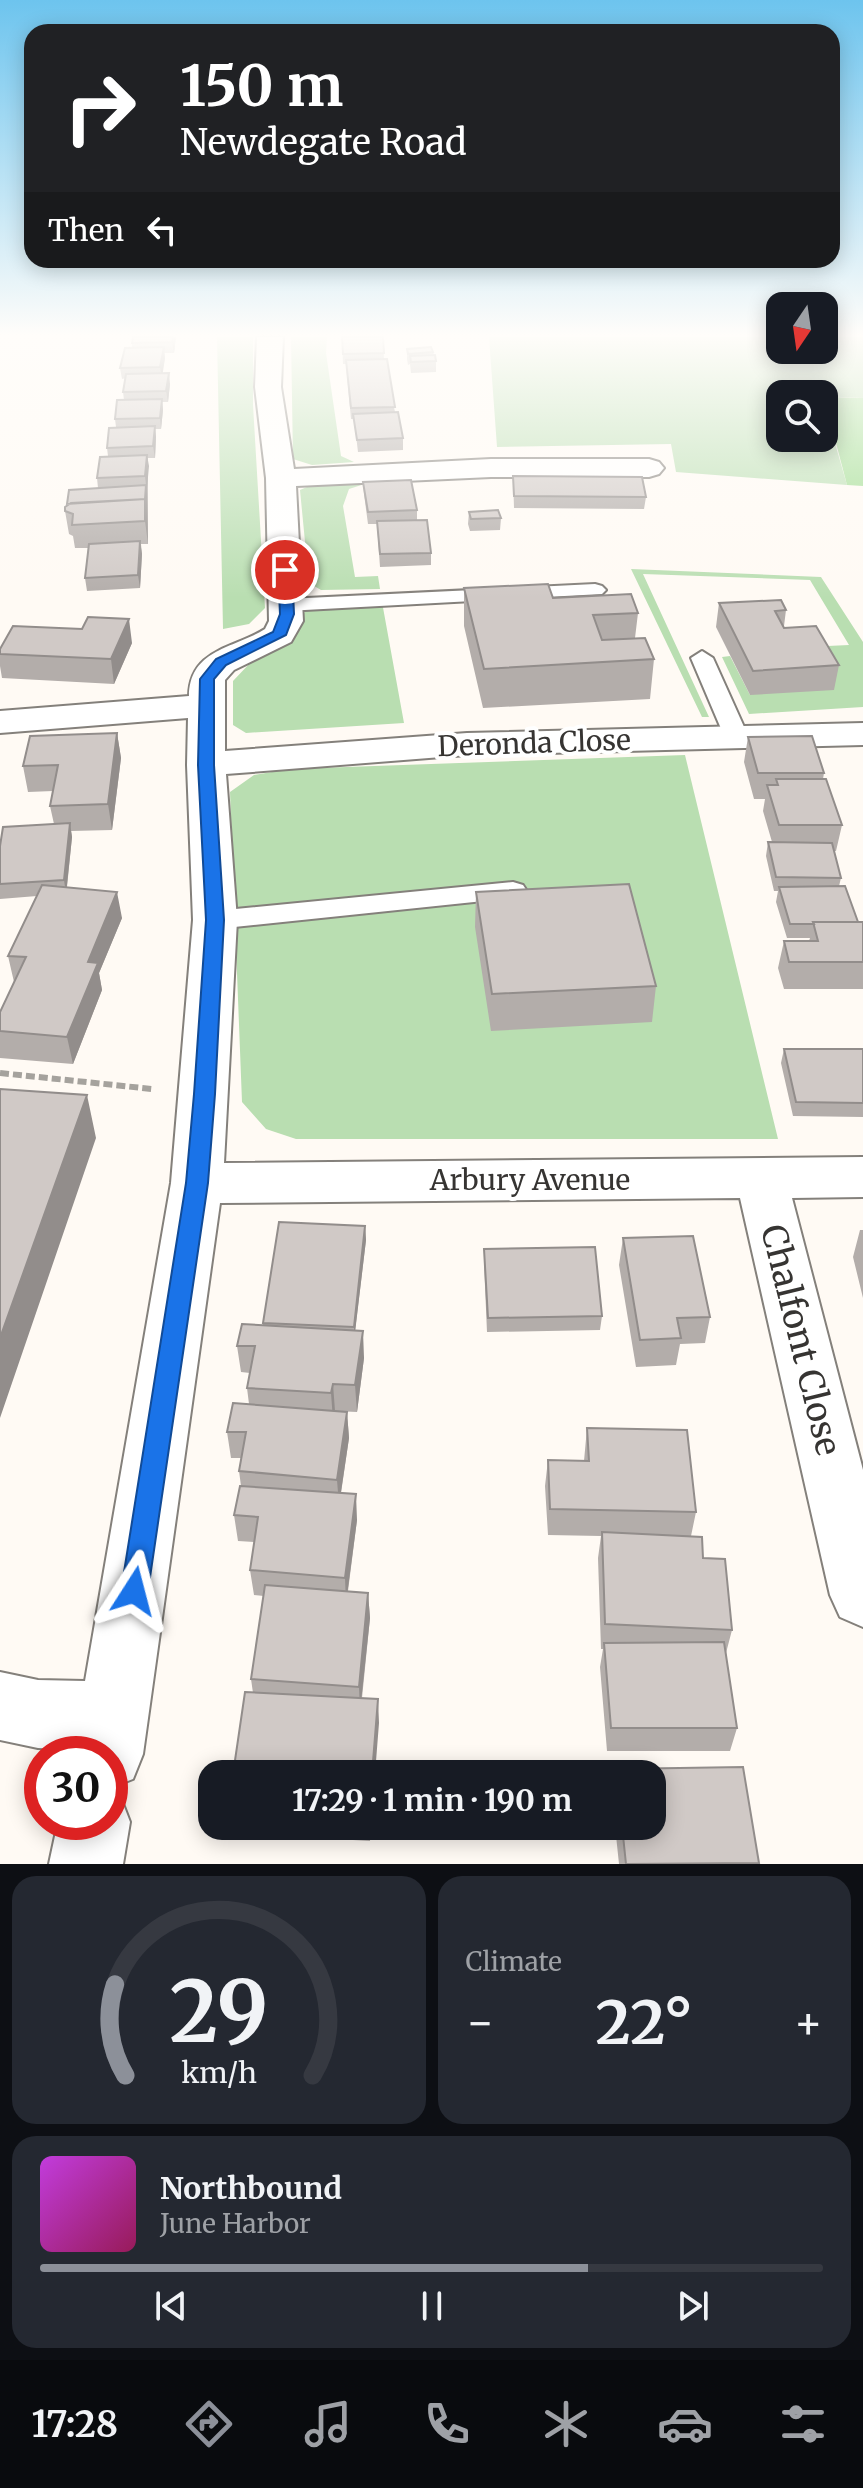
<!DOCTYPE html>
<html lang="en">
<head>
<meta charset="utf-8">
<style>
	:root { --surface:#171b24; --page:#242831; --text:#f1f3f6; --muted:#9ea1a6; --line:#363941; --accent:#8c9099 }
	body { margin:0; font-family:Merriweather,serif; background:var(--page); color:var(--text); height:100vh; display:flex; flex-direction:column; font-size:30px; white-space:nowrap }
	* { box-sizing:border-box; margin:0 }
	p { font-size:26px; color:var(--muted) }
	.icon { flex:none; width:44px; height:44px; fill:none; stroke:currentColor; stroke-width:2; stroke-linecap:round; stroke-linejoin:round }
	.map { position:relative; height:1864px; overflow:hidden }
	.sheet { display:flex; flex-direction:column; gap:12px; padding:12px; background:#0d0f14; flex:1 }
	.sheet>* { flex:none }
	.hud { position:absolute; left:24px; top:24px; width:816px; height:244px; border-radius:24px; box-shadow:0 4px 20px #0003; background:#202124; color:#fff; overflow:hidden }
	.needle { width:52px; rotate:193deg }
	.tools { position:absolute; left:766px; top:292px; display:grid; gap:16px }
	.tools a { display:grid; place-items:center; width:72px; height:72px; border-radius:16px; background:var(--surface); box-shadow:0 4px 20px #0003; font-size:40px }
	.speed { position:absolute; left:24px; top:1736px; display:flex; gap:16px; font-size:40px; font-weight:700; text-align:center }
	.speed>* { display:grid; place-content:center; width:104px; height:104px; border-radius:50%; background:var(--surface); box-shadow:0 4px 20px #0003; line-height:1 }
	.speed .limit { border:12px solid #d22; background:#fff; color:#111 }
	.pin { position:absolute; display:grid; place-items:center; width:68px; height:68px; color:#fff; margin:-34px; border:4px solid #fff; border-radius:50%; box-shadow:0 2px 8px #0007 }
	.me { position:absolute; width:88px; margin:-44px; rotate:9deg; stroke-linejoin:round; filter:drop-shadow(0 0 6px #0008) }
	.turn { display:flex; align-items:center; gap:28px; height:168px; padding:0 24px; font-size:36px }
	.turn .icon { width:104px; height:104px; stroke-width:2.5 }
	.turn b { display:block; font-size:56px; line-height:68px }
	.then { display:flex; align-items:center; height:76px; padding:0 24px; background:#0003; gap:16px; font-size:30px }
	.big { font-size:60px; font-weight:700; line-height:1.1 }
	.sheet .tile { flex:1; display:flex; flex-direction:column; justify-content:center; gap:12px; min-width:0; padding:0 28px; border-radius:24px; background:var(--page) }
	.sheet .dial { align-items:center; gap:0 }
	.dial svg { height:208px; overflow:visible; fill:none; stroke:var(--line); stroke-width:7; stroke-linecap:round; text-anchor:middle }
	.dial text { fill:var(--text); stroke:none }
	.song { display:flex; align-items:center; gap:24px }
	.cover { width:96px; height:96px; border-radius:12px; background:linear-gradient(135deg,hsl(290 70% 55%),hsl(330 70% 35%)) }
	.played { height:8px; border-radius:4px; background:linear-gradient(90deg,var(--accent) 70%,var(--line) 70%) }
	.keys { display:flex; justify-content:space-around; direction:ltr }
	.heat { display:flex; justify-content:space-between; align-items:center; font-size:44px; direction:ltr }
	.sheet .tiles { flex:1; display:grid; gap:12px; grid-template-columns:1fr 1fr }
	.tile:last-child { grid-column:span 2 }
	.trip { position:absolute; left:198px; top:1760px; width:468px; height:80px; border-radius:24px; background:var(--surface); box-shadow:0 4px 20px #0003; font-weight:700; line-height:80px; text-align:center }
	.tabs { display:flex; height:128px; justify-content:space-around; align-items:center; background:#090b0e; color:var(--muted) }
	.tabs .icon { width:56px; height:56px }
	.tabs .active { color:var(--accent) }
	.tabs b { font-size:36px; color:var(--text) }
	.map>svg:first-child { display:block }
</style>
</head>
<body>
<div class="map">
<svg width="863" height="1864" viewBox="0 0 863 1864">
	<rect width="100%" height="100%" fill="#fffaf4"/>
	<path fill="#b9deb1" d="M217,337H253V405L265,608L249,624L223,629Z
		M291,337H327L326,353L341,456L354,462L312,465L293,459Z
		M489,337H780V350H824V337H863V398L780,394V438H824V405L847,485L676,472L671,444L497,447Z
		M374,481L349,489L343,506L355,577L378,576L380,589L321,590L309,583L300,490L316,483Z
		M631,569L821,577L863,642V707L749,714L722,657L730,656L750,695L806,647L849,645L810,580L643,574L709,717H702Z
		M382,602L404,723L246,733L233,725V681L251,662L284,646L296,630L306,609Z
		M685,755L778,1139H296L266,1129L242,1102L230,792L254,775L290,769Z"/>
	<path fill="#9edc8f" d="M824,397L863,398V486L847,485Z"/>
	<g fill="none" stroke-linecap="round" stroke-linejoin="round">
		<g stroke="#84807b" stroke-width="4">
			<path id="lane" d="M595,584L602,586L606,590L602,594L286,611L275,605L286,599Z
				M702,651L713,658L749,738L746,743H728L725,738L691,658Z
				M513,882L523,885L527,891L523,897L215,929L205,926L201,920L205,914L215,911Z"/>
		</g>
		<g stroke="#84807b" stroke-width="4">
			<path id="street" d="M257,337H283L281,387L294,469L491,459H649L659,462L664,468L659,474L649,477H491L296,486L303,621L291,642L234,670L225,680V751L467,733L863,723V745L467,755L226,774L237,920L224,1163L863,1157V1197L792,1198L863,1470V1627L840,1617L830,1595L740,1198L220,1203L143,1754L133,1779L110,1788V1754H73L74,1750L38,1748L0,1740V1672L38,1680L85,1681L171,1183L193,920L187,765L188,718L0,733V711L189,696C190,649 233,649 265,629L269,621L266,478L255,387Z
				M110,1792L120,1796L130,1822L123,1864H49L58,1822H110Z"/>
		</g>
		<path stroke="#a5a29d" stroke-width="6" stroke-dasharray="9 4" stroke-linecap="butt" d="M0,1073L152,1089"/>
		<use href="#lane" fill="#fff" fill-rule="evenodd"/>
		<use href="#street" fill="#fff" fill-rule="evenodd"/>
	</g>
	<path fill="#b3adaa" d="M176,337L174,353H164L165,358L162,373L170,384L168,402H162L163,410L161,429H155L156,437L155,458H148V544H141L142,554L140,588L87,591L85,578L88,548H75L73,536L69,534L65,511L98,488L97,478L108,456L107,448L116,427L115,419L124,400L123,392L126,378L122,379L120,368L132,348V343Z
		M342,337H384L383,339L384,359L395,412L403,438V450L358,452L354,419H351L346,364H343Z
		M407,349L433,352L436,361V372L411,373L410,364L408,365L407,359Z
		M513,476L646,497L644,509L514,508Z
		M363,482L417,510V520L431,553V565L380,567L377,524H368L364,494Z
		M469,512L501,518L500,530L470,531L468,524Z
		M464,588L553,598L638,613L635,638L654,659L650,699L483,708L464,626Z
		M719,603L786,610L784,626V628L839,665L834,690L750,695L716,627Z
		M132,643L114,684L2,678L0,666V649Z
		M117,733L121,758L112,830L71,831L72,837L67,887L122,918L99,973L102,990L73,1064L0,1058V1012L14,982L8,956L37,896L0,899V846L54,824L50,806L53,791L28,792L23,766Z
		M748,737L824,773L823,779L842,825L836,851H834L841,878L839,886L858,922H863V989H784L778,968L784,941H809L810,938H787L776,902L778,891H774L766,856L768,842H772L763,811L765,799H754L744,762Z
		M476,892L656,986L652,1022L491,1031L475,927Z
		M784,1049H863V1117L793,1116L781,1063Z
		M365,1226L366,1240L355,1331L364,1358L357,1412L335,1411L347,1412L349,1438L341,1493L357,1520L348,1591L368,1593L370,1618L362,1698L379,1723L253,1693L251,1679L264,1596L254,1595L250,1570L254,1542L238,1541L234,1515L241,1486L239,1471L241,1458H231L227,1432L249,1404L247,1388L250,1373L241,1372L237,1346L263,1325V1323Z
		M860,1230H863V1298L853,1257Z
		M623,1238L710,1317L705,1343L680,1344L676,1365L636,1367L619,1265Z
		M484,1249L602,1316L600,1330L487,1332L484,1263Z
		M587,1428L696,1512L691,1536L703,1558L732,1630L726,1653L737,1728L730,1751H607L600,1667L603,1649H601L598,1558L601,1536L548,1535L545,1486L548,1460L584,1461Z
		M743,1767L758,1864H619L615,1826H652V1774H615L616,1769Z
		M231,1826H371L370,1841L232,1833Z"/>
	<path fill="#928d8b" d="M173,337H176L174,353L172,342Z
		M164,347L165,358L162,378L160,367Z
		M169,373L170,384L168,402L166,391Z
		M162,399L163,410L161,429L160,418Z
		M155,426L156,437L155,458L153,446Z
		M147,455L149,466L147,488L148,544L145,521L146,485L145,476Z
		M140,541L142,554L140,588L138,575Z
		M129,619L132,643L114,684L111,659Z
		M117,733L121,758L112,830L108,804Z
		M70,823L72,837L66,894L64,880Z
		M117,892L122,918L99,973L102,990L73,1064L67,1037L88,962Z
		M87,1095L96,1138L0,1418V1338Z
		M365,1226L366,1240L354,1341V1327Z
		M363,1331L364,1358L357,1412L355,1385Z
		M333,1384L335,1411L333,1420L331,1393Z
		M347,1412L349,1438L339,1505L337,1480Z
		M356,1494L357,1520L346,1603L345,1578Z
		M368,1593L370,1618L360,1711L359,1687Z
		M378,1699L379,1723L375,1774H372Z"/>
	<path fill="#d0c9c6" stroke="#928d8b" stroke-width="2" d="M133,337H173L172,342L132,343Z
		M342,337H383L384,353L343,354Z
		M164,347L160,367L120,368L125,348Z
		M431,347L433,352L408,354L407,349Z
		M435,355L436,361L411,362L410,356Z
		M387,359L395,407L351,408L346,360Z
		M169,373L166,391L123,392L126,374Z
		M162,399L160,418L115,419L117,400Z
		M398,412L403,438L357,440L353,414Z
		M155,426L153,446L107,448L109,428Z
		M147,455L145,476L97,478L100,457Z
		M513,476L642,477L646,497L514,496Z
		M411,480L417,510L368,512L363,482Z
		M146,485L145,499L67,504L69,490Z
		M145,499V521L72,525L73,514L65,511V507L71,503Z
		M498,510L501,518L471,519L469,512Z
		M427,520L431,553L380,554L377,521Z
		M140,541L138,575L85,578L89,544Z
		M548,584L553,598L631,594L638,613L593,615L602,640L645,638L654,659L484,669L464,588Z
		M781,600L786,610L775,611L784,628L816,626L839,665L753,671L719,603Z
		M88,617L129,619L111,659L0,654V649L13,626L82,629Z
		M117,733L108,804L50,806L58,765L23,766L30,736Z
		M812,736L824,773H758L748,737Z
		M776,779H826L842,825H779L767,785H778Z
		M70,823L64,880L0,884V846L3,827Z
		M768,842L832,843L841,878L776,877Z
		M629,884L656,986L492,994L476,892Z
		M42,885L117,892L88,962L98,963L67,1037L0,1031V1012L26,957L8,956Z
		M845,886L858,922H813L814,924H790L779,887Z
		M813,922H863V962H789L784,941H818Z
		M784,1049H863V1103L796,1102Z
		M0,1089L87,1095L0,1338Z
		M279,1222L365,1226L354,1327L263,1323Z
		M693,1236L710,1317L677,1318L681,1338L640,1340L623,1238Z
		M595,1247L602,1316L488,1318L484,1249Z
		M242,1324L363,1331L355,1385L333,1384L331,1393L247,1388L255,1346H237Z
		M233,1403L347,1412L337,1480L239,1471L246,1432H227Z
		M587,1428L687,1430L696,1512L550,1509L548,1460L589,1461Z
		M240,1486L356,1494L345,1578L250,1570L258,1517L234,1515Z
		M602,1532L702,1537L703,1558L725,1559L732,1630L605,1624Z
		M265,1585L368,1593L359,1687L251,1679Z
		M724,1642L737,1728H611L604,1643Z
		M245,1692L378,1699L372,1774H233Z
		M743,1767L759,1863L626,1864L622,1826H652V1774H617L616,1769Z"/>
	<linearGradient id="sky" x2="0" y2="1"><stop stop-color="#6dc4ee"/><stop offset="0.56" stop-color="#fffdfa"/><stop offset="1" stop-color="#fffdfa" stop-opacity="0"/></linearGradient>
	<rect width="863" height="598" fill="url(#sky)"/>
	<path fill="#1a73e8" stroke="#114b97" stroke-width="2" d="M285,566L292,570L294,614L286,635L226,665L214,679V765L224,920L215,1094L208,1183L148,1591L144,1601L134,1604L125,1601L121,1591L186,1183L194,1094L206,920L198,765L200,679L216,659L273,632L280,614L278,570Z"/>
	<g text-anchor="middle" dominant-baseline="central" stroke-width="8" stroke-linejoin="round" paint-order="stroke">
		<g font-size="28" fill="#363432" stroke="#fff">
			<text transform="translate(534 743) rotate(-2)">Deronda Close</text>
			<text x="530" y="1180">Arbury Avenue</text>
		</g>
		<g font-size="34" fill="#363432" stroke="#fff">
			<text transform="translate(801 1340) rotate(76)">Chalfont Close</text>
		</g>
	</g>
</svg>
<div class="tools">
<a><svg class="needle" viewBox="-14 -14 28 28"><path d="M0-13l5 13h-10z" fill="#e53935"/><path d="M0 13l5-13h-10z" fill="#9ea1a6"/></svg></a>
<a><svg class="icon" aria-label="search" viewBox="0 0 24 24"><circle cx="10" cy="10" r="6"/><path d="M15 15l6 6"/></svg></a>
</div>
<div class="speed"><div class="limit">30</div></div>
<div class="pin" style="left:285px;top:570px;background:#d93025"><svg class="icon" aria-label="arrive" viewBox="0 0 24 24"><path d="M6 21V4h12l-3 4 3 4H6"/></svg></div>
<svg class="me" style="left:134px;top:1591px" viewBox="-20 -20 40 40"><path d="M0-17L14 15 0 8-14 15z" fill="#1a73e8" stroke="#fff" stroke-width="4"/></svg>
<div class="trip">17:29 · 1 min · 190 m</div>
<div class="hud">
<div class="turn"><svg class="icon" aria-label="right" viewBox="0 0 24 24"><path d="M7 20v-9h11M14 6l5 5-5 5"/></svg><div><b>150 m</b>Newdegate Road</div></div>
<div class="then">Then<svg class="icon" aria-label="left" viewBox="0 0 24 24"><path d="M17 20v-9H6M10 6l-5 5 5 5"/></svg></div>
</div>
</div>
<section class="sheet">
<div class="tiles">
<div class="tile dial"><svg viewBox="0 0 100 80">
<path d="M14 69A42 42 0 1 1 86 69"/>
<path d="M14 69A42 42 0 0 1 10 34" stroke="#8c9099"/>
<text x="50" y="56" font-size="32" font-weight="700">29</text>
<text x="50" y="72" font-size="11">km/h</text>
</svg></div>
<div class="tile"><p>Climate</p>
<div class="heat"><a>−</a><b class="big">22°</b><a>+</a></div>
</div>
<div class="tile">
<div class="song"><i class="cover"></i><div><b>Northbound</b><p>June Harbor</p></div></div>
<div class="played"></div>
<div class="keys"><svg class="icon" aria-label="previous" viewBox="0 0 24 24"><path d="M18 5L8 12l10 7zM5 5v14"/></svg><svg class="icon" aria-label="pause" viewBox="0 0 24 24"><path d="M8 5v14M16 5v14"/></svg><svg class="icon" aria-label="next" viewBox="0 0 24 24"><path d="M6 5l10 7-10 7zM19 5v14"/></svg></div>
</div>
</div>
</section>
<nav class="tabs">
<b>17:28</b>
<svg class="icon active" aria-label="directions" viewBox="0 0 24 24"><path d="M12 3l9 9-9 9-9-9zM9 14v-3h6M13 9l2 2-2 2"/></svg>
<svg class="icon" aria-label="music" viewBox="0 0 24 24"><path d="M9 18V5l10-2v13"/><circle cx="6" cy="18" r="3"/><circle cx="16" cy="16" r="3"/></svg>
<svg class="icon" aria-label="phone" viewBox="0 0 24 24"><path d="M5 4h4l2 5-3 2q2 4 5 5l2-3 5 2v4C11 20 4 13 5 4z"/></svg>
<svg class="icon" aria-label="climate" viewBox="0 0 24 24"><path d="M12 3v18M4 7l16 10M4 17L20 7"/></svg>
<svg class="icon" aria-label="car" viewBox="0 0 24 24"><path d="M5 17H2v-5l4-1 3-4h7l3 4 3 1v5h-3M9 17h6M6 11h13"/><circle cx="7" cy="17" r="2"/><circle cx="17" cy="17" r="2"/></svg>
<svg class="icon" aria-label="filters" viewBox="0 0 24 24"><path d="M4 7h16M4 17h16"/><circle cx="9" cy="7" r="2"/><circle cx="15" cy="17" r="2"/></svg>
</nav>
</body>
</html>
